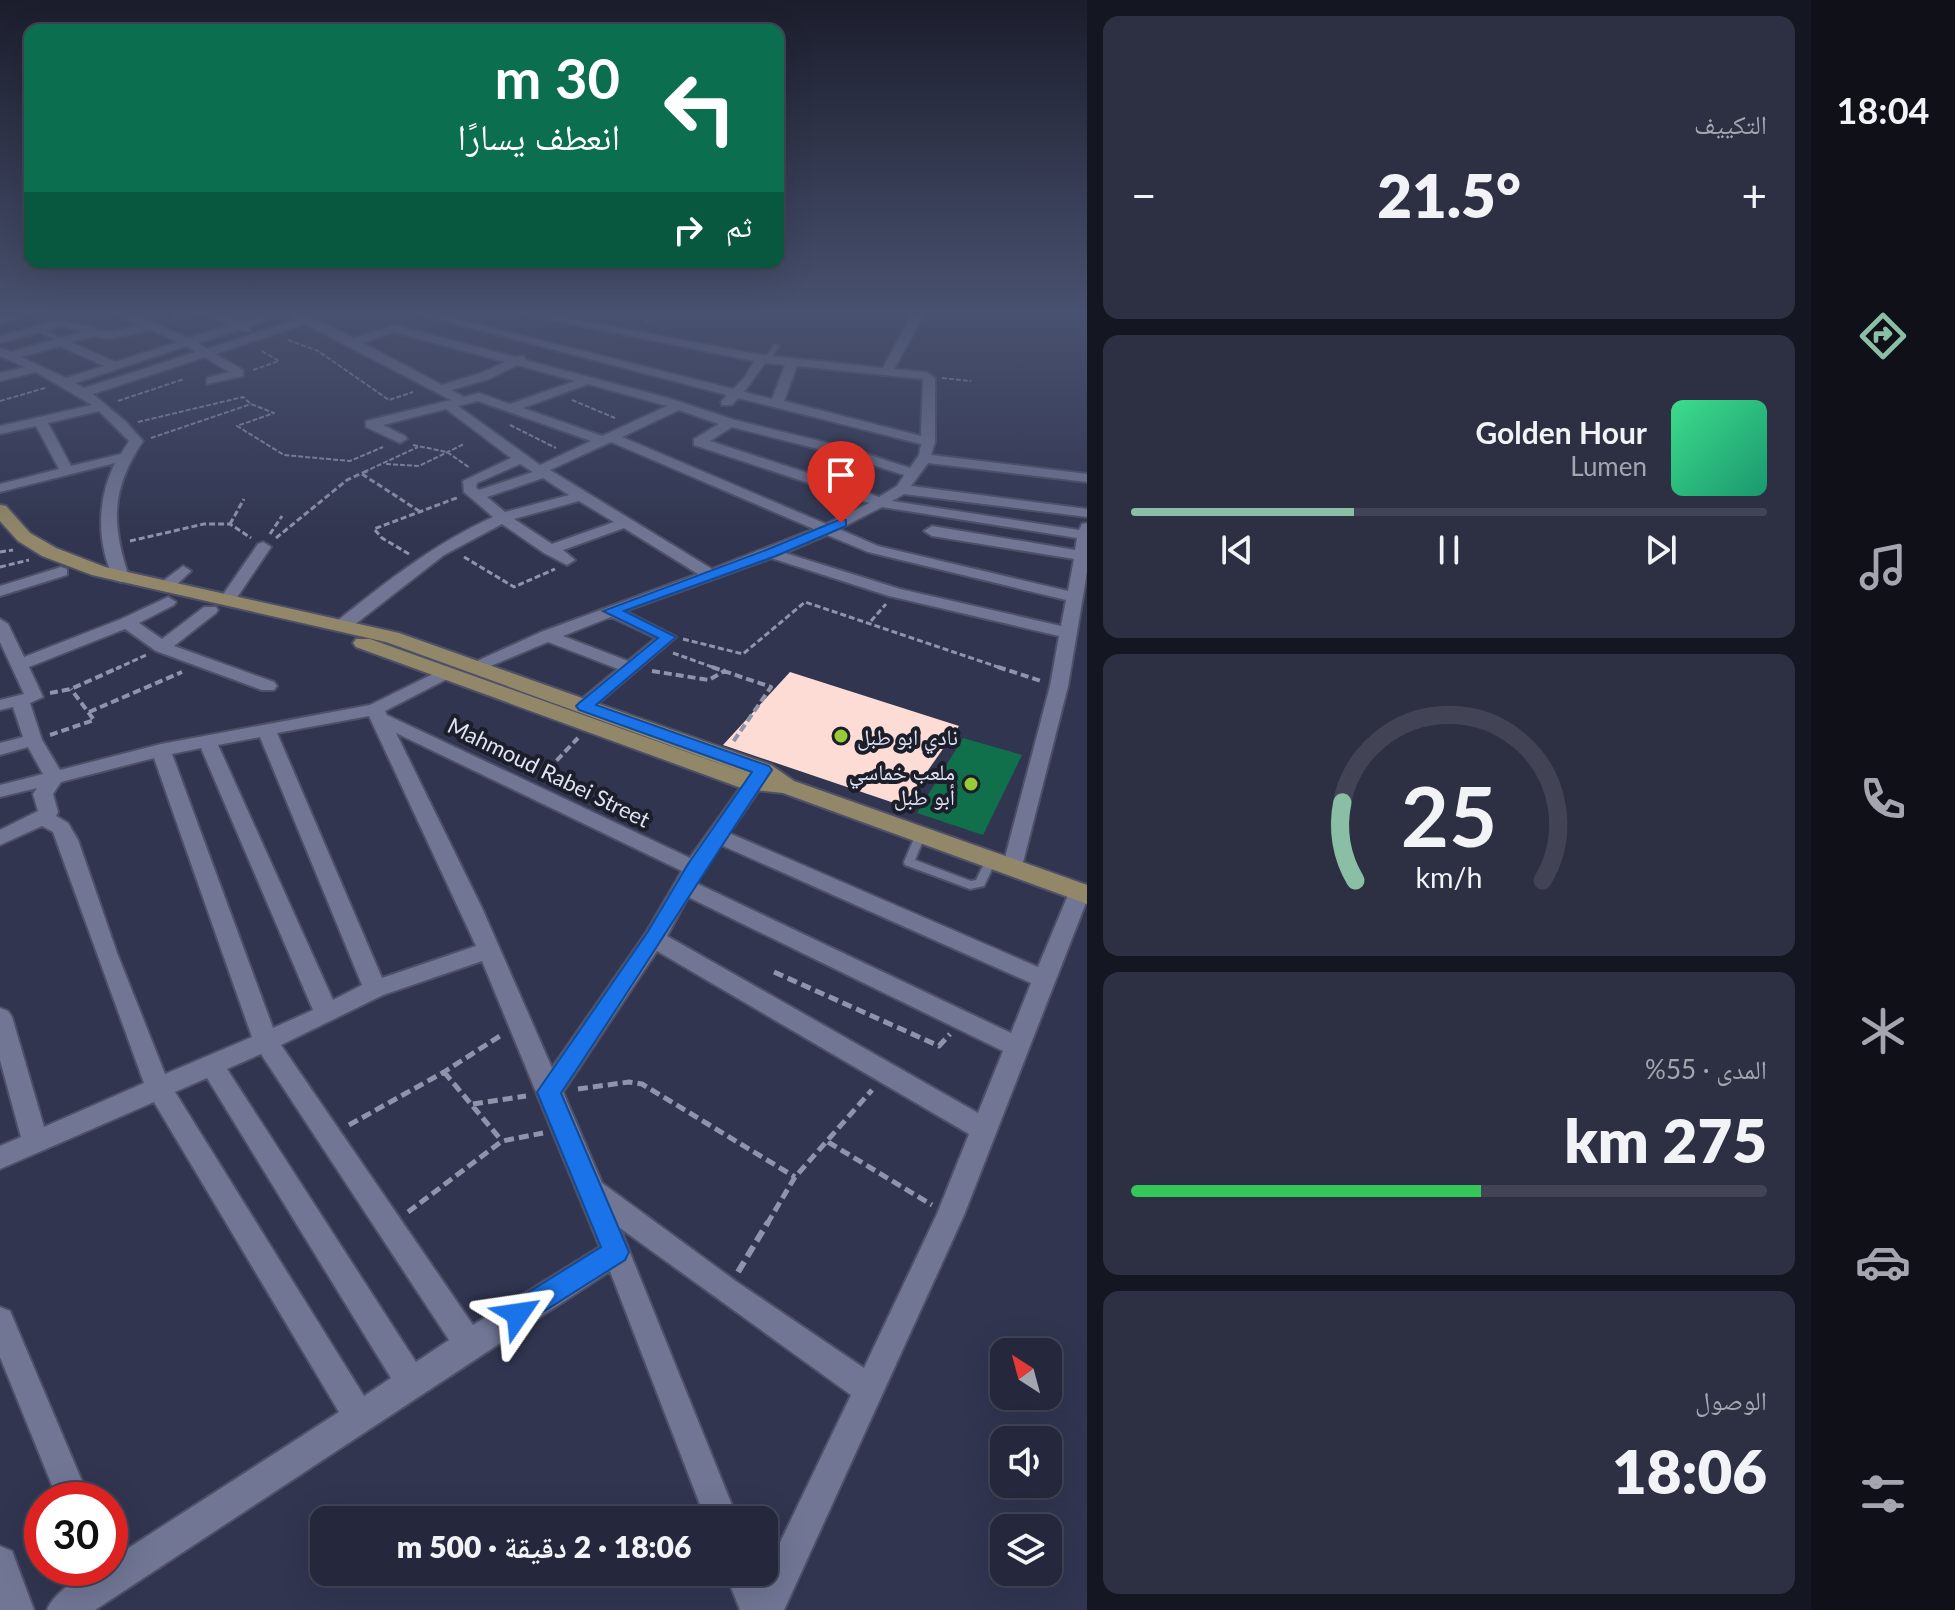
<!DOCTYPE html>
<html lang="ar">
<head>
<meta charset="utf-8">
<style>
	:root { --surface:#25283c; --page:#2d3043; --text:#f1f3f6; --muted:#a3a6af; --line:#424456; --accent:#8abfa5 }
	body { margin:0; font-family:Lato,"Noto Naskh Arabic",sans-serif; background:var(--page); color:var(--text); direction:rtl; height:100vh; display:flex; flex-direction:column; font-size:30px; white-space:nowrap }
	* { box-sizing:border-box; margin:0 }
	p { font-size:26px; color:var(--muted) }
	.icon { flex:none; width:44px; height:44px; fill:none; stroke:currentColor; stroke-width:2; stroke-linecap:round; stroke-linejoin:round }
	.map { position:relative; flex:1; overflow:hidden; direction:ltr }
	.sheet { display:flex; flex-direction:column; gap:16px; padding:16px; background:#141621; width:724px }
	.sheet>* { flex:none }
	.banner { position:absolute; left:24px; top:24px; width:760px; height:244px; border-radius:16px; box-shadow:0 8px 32px #0002,0 0 0 2px var(--line); direction:rtl; background:#0b6e4f; color:#fff; overflow:hidden }
	.needle { width:52px; rotate:324deg }
	.controls { position:absolute; left:990px; top:1338px; display:grid; gap:16px }
	.controls a { display:grid; place-items:center; width:72px; height:72px; border-radius:16px; background:var(--surface); box-shadow:0 8px 32px #0002,0 0 0 2px var(--line); font-size:40px }
	.speed { position:absolute; left:24px; top:1482px; display:flex; gap:16px; font-size:40px; font-weight:700; text-align:center }
	.speed>* { display:grid; place-content:center; width:104px; height:104px; border-radius:50%; background:var(--surface); box-shadow:0 8px 32px #0002,0 0 0 2px var(--line); line-height:1 }
	.speed .limit { border:12px solid #d22; background:#fff; color:#111 }
	.pin { position:absolute; display:grid; place-items:center; width:68px; height:68px; color:#fff; margin:-82px -34px; border-radius:50% 50% 50% 0; rotate:-45deg; box-shadow:0 0 8px #0007 }
	.pin .icon { rotate:45deg }
	.me { position:absolute; width:88px; margin:-44px; rotate:58deg; stroke-linejoin:round; filter:drop-shadow(0 0 6px #0008) }
	.turn { display:flex; align-items:center; gap:28px; height:168px; padding:0 32px; font-size:36px }
	.turn .icon { width:104px; height:104px; stroke-width:2.5 }
	.turn b { display:block; font-size:56px; line-height:68px }
	.then { display:flex; align-items:center; height:76px; padding:0 32px; background:#0003; gap:16px; font-size:30px }
	.big { font-size:60px; font-weight:800; line-height:1.1 }
	.sheet .card { flex:1; display:flex; flex-direction:column; justify-content:center; gap:12px; min-width:0; padding:0 28px; border-radius:16px; background:var(--page) }
	.sheet .dial { align-items:center; gap:0 }
	.dial svg { height:208px; overflow:visible; fill:none; stroke:var(--line); stroke-width:7; stroke-linecap:round; text-anchor:middle }
	.dial text { fill:var(--text); stroke:none }
	.song { display:flex; align-items:center; gap:24px }
	.cover { width:96px; height:96px; border-radius:12px; background:linear-gradient(135deg,hsl(150 70% 55%),hsl(160 70% 35%)) }
	.played { height:8px; border-radius:4px; background:linear-gradient(90deg,var(--accent) 35%,var(--line) 35%) }
	.keys { display:flex; justify-content:space-around; direction:ltr }
	.heat { display:flex; justify-content:space-between; align-items:center; font-size:44px; direction:ltr }
	.charge { height:12px; border-radius:6px; background:linear-gradient(90deg,#34c759 55%,var(--line) 0) }
	.trip { position:absolute; left:310px; top:1506px; width:468px; height:80px; border-radius:16px; background:var(--surface); box-shadow:0 8px 32px #0002,0 0 0 2px var(--line); font-weight:800; line-height:80px; text-align:center; direction:rtl }
	main { display:flex; flex:1; min-height:0 }
	.dock { display:flex; flex-direction:column; width:144px; justify-content:space-around; align-items:center; background:#0f1018; color:var(--muted) }
	.dock .icon { width:56px; height:56px }
	.dock .active { color:var(--accent) }
	.dock b { font-size:36px; color:var(--text) }
	.map>svg:first-child { display:block }
</style>
</head>
<body>
<main>
<nav class="dock">
<b>18:04</b>
<svg class="icon active" aria-label="directions" viewBox="0 0 24 24"><path d="M12 3l9 9-9 9-9-9zM9 14v-3h6M13 9l2 2-2 2"/></svg>
<svg class="icon" aria-label="music" viewBox="0 0 24 24"><path d="M9 18V5l10-2v13"/><circle cx="6" cy="18" r="3"/><circle cx="16" cy="16" r="3"/></svg>
<svg class="icon" aria-label="phone" viewBox="0 0 24 24"><path d="M5 4h4l2 5-3 2q2 4 5 5l2-3 5 2v4C11 20 4 13 5 4z"/></svg>
<svg class="icon" aria-label="climate" viewBox="0 0 24 24"><path d="M12 3v18M4 7l16 10M4 17L20 7"/></svg>
<svg class="icon" aria-label="car" viewBox="0 0 24 24"><path d="M5 17H2v-5l4-1 3-4h7l3 4 3 1v5h-3M9 17h6M6 11h13"/><circle cx="7" cy="17" r="2"/><circle cx="17" cy="17" r="2"/></svg>
<svg class="icon" aria-label="filters" viewBox="0 0 24 24"><path d="M4 7h16M4 17h16"/><circle cx="9" cy="7" r="2"/><circle cx="15" cy="17" r="2"/></svg>
</nav>
<section class="sheet">
<div class="card"><p>التكييف</p>
<div class="heat"><a>−</a><b class="big">21.5°</b><a>+</a></div>
</div>
<div class="card">
<div class="song"><i class="cover"></i><div><b>Golden Hour</b><p>Lumen</p></div></div>
<div class="played"></div>
<div class="keys"><svg class="icon" aria-label="previous" viewBox="0 0 24 24"><path d="M18 5L8 12l10 7zM5 5v14"/></svg><svg class="icon" aria-label="pause" viewBox="0 0 24 24"><path d="M8 5v14M16 5v14"/></svg><svg class="icon" aria-label="next" viewBox="0 0 24 24"><path d="M6 5l10 7-10 7zM19 5v14"/></svg></div>
</div>
<div class="card dial"><svg viewBox="0 0 100 80">
<path d="M14 69A42 42 0 1 1 86 69"/>
<path d="M14 69A42 42 0 0 1 9 39" stroke="#8abfa5"/>
<text x="50" y="56" font-size="32" font-weight="700">25</text>
<text x="50" y="72" font-size="11">km/h</text>
</svg></div>
<div class="card"><p>المدى · 55%</p><b class="big">275 km</b><div class="charge"></div></div>
<div class="card"><p>الوصول</p><b class="big">18:06</b></div>
</section>
<div class="map">
<svg width="1087" height="1610" viewBox="0 0 1087 1610">
	<rect width="100%" height="100%" fill="#313550"/>
	<path fill="#10704c" d="M963,738L1022,755L983,835L917,813Z"/>
	<path fill="#fddcd5" d="M790,672L959,726L903,806L723,745Z"/>
	<g fill="none" stroke-linecap="round" stroke-linejoin="round">
		<g stroke="#4d5067" stroke-width="4">
			<path id="service" d="M43,330L65,340L66,341L61,342L41,333L40,332Z
				M774,345L779,346L769,361H765L764,360Z
				M920,833L925,836L915,860L971,881L976,880L987,858H995L996,861L984,886L970,889L905,865L904,862L915,836Z"/>
		</g>
		<g stroke="#4d5067" stroke-width="4">
			<path id="minor" d="M13,314H31L0,324V317Z
				M119,314H134L189,338L229,325L207,314H222L240,322L264,314H281L249,326L250,331L238,330L198,343L207,349L296,320L290,314H302L354,338L394,325L515,357L524,356L525,360L668,398L735,420L848,448L910,468L919,455L921,444L738,398L732,405H722L721,402L727,395L418,314H437L733,389L745,377L754,361L523,314H546L761,355L883,368L912,314H924L894,369L926,372L935,378V442L931,455L1087,474V482L928,463L911,486L1087,509V517L904,494L892,501L1079,530L1082,524L1087,523V572L1068,686L1020,874H1006L1002,869L1050,686L1059,636L889,596L771,558L625,611L676,637L590,710L584,711L575,706L578,702L618,669L548,642L481,670L475,671L466,666L541,632L698,574L624,528L563,550L575,560L567,565L544,553L502,524L444,555L349,629H337L335,625L337,621C386,582 435,543 493,517L464,492L463,481L511,458L446,409L383,425L405,436L407,439L400,443L366,427V421L451,400L305,324L215,354L243,370V376L207,384V378L229,372L205,357L93,394L126,422L143,441C111,489 111,523 129,577L121,582L115,580C96,545 97,499 115,463L0,492V484L59,469L36,426L0,434V426L92,405L36,372L0,381V373L25,367L0,356V348L11,352L82,332L62,326L0,343V336L62,319L108,332L141,325ZM151,330L178,342L115,362L71,342L94,336L108,339ZM394,332L505,362L481,373L442,385L363,343ZM60,346L104,366L66,378L21,357ZM187,346L196,352L84,388L75,383ZM765,363L785,365L772,399L744,392ZM517,365L575,381L510,404L479,393L464,397L451,390L489,379ZM797,366L923,379L921,436L784,401ZM588,384L660,404L667,406L602,436L523,408ZM478,401L591,441L540,465L458,406ZM679,410L719,424L694,439V445L869,503L826,524L622,437ZM99,411L129,441L121,454L71,466L48,423ZM732,427L838,454L854,459L820,477L710,441ZM611,442L814,529L712,569L550,470ZM867,463L904,475L897,486L879,497L833,481ZM520,464L533,472L479,490L476,488L477,483ZM543,478L569,495L505,512L487,497ZM579,501L614,522L552,544L514,519ZM882,507L1077,538L1075,550L932,526L924,531L932,536L1074,559L1068,591L878,546L839,529ZM827,535L868,552L1066,600L1061,626L900,589L785,553ZM611,617L656,638L628,661L563,636Z
				M263,542L271,547L236,599L228,604L222,602L220,599L258,544Z
				M183,566L191,571L171,590H159V584Z
				M61,567L67,569V575L0,596V586Z
				M168,597L176,602L174,605L139,623L162,639L204,607H216L218,610L216,613L174,646L274,682L277,686L274,690H262L156,651L125,629L29,667L43,697L30,703L42,740L60,770L161,744L370,705L443,669L449,670L452,674L449,678L385,711L387,715L690,858L756,766L763,764L773,770L729,833L1038,967L1071,888H1087V900L964,1215L784,1610H740L725,1572H759L762,1580L851,1395L620,1228L738,1520H706L610,1271L95,1610H47C54,1591 90,1568 110,1568V1560L339,1412L154,1102L0,1169V1146L21,1137L0,1060V1008L8,1011L12,1017L44,1127L144,1083L53,832L42,826L0,845V830L38,811L33,794L37,788L0,797V785L43,774L28,747L0,755V743L23,737L13,707L0,710V700L24,694L0,642V619L8,624L24,657L121,619ZM369,716L476,946L382,978L277,733ZM396,733L682,871L646,933L552,1068L482,908ZM260,737L362,985L333,1000L218,745ZM201,748L313,1010L273,1028L172,754ZM154,758L252,1037L165,1074L117,953L78,840L68,823L56,816L58,812L53,794L61,782ZM721,845L1031,983L1011,1033L696,883ZM688,897L1003,1051L978,1113L667,936ZM657,951L969,1134L937,1214L864,1368L737,1282L602,1183L563,1092ZM482,961L600,1247L473,1325L281,1045L383,995ZM261,1054L449,1340L416,1362L227,1069ZM207,1078L391,1378L364,1396L175,1092Z
				M0,1307L10,1311L90,1500H58L0,1357Z
				M0,1546L12,1551L34,1610H0Z"/>
		</g>
		<g stroke="#4d5067" stroke-width="4">
			<path id="primary" d="M0,505L6,506L30,533L56,548L105,567L399,633L771,765L794,781L1087,885V904L783,793L744,789L356,647L353,643L356,639H370L757,777L386,642L92,575L42,556L18,541L0,521Z"/>
		</g>
		<path stroke="#9093aa" stroke-width="2" stroke-dasharray="5 2" stroke-linecap="butt" d="M173,320L195,314
			M645,323L654,314
			M288,340L318,351L389,400L413,392
			M253,370L279,361L260,350
			M942,378L971,381
			M572,400L615,418
			M0,401L45,388
			M118,401L184,379
			M138,422L243,397L251,404L274,413L237,426L284,455L350,461L383,447
			M510,425L556,448
			M151,438L251,404
			M413,445L447,452L470,468
			M386,464L419,466L464,444
			M364,472L418,447"/>
		<path stroke="#9093aa" stroke-width="3" stroke-dasharray="6 3" stroke-linecap="butt" d="M362,474L419,511
			M230,524L244,499
			M270,534L282,516
			M276,538L347,480L369,470
			M130,541L204,524H230L251,538
			M0,552L13,550
			M409,554L382,538L374,529L459,497
			M464,557L514,587L555,569
			M0,567L29,560
			M871,621L886,604
			M683,639L743,654L805,602L1004,669
			M673,653L718,669
			M116,669L146,655"/>
		<path stroke="#9093aa" stroke-width="4" stroke-dasharray="8 4" stroke-linecap="butt" d="M712,667L771,687L733,742
			M998,667L1041,681
			M652,671L709,680L726,670
			M50,693L71,689L120,667
			M89,712L182,672
			M50,735L94,720L71,689
			M540,778L578,738"/>
		<path stroke="#9093aa" stroke-width="5" stroke-dasharray="10 5" stroke-linecap="butt" d="M774,972L939,1046L950,1034
			M444,1072L502,1141
			M578,1089L629,1082L642,1084L795,1177
			M473,1104L526,1096
			M349,1125L444,1072L503,1034
			M828,1142L932,1205
			M408,1212L502,1141L543,1133
			M767,1224L795,1177L872,1090"/>
		<path stroke="#9093aa" stroke-width="6" stroke-dasharray="12 6" stroke-linecap="butt" d="M738,1272L768,1222"/>
		<use href="#service" fill="#707694" fill-rule="evenodd"/>
		<use href="#minor" fill="#707694" fill-rule="evenodd"/>
		<use href="#primary" fill="#928768" fill-rule="evenodd"/>
	</g>
	<linearGradient id="sky" x2="0" y2="1"><stop stop-color="#1b1d2c"/><stop offset="0.58" stop-color="#48516f"/><stop offset="1" stop-color="#48516f" stop-opacity="0"/></linearGradient>
	<rect width="1087" height="539" fill="url(#sky)"/>
	<path fill="#1a73e8" stroke="#114b97" stroke-width="2" d="M841,519L846,520V526L776,556L624,611L676,637L596,705L769,766L772,770C700,877 633,986 561,1093L629,1252L625,1260L527,1322L518,1326L508,1322L505,1314L508,1305L601,1247L537,1092L647,933L688,864L752,772L579,710L576,706L579,703L658,638L603,611L766,550Z"/>
	<g fill="#98cb36" stroke="#1c1e2a" stroke-width="3">
		<circle cx="841" cy="736" r="8"/>
		<circle cx="971" cy="784" r="8"/>
	</g>
	<g text-anchor="middle" dominant-baseline="central" stroke-width="8" stroke-linejoin="round" paint-order="stroke">
		<g font-size="22" fill="#e1e4f6" stroke="#1c1e2a" text-anchor="start">
			<text x="857" y="736">نادي ابو طبل</text>
			<text x="955" y="771" text-anchor="end">ملعب خماسي<tspan x="955" dy="25">أبو طبل</tspan></text>
		</g>
		<g font-size="22" fill="#e1e4f6" stroke="#1c1e2a">
			<text transform="translate(549 772) rotate(26)">Mahmoud Rabei Street</text>
		</g>
	</g>
</svg>
<div class="controls">
<a><svg class="needle" viewBox="-14 -14 28 28"><path d="M0-13l5 13h-10z" fill="#e53935"/><path d="M0 13l5-13h-10z" fill="#a3a6af"/></svg></a>
<a><svg class="icon" aria-label="sound" viewBox="0 0 24 24"><path d="M4 9h4l5-4v14l-5-4H4zM17 9q2 3 0 6"/></svg></a>
<a><svg class="icon" aria-label="layers" viewBox="0 0 24 24"><path d="M12 4l9 5-9 5-9-5zM3 14l9 5 9-5"/></svg></a>
</div>
<div class="speed"><div class="limit">30</div></div>
<div class="pin" style="left:841px;top:523px;background:#d93025"><svg class="icon" aria-label="arrive" viewBox="0 0 24 24"><path d="M6 21V4h12l-3 4 3 4H6"/></svg></div>
<svg class="me" style="left:518px;top:1314px" viewBox="-20 -20 40 40"><path d="M0-17L14 15 0 8-14 15z" fill="#1a73e8" stroke="#fff" stroke-width="4"/></svg>
<div class="trip">18:06 · 2 دقيقة · 500 m</div>
<div class="banner">
<div class="turn"><svg class="icon" aria-label="left" viewBox="0 0 24 24"><path d="M17 20v-9H6M10 6l-5 5 5 5"/></svg><div><b>30 m</b>انعطف يسارًا</div></div>
<div class="then">ثم<svg class="icon" aria-label="right" viewBox="0 0 24 24"><path d="M7 20v-9h11M14 6l5 5-5 5"/></svg></div>
</div>
</div>
</main>
</body>
</html>
